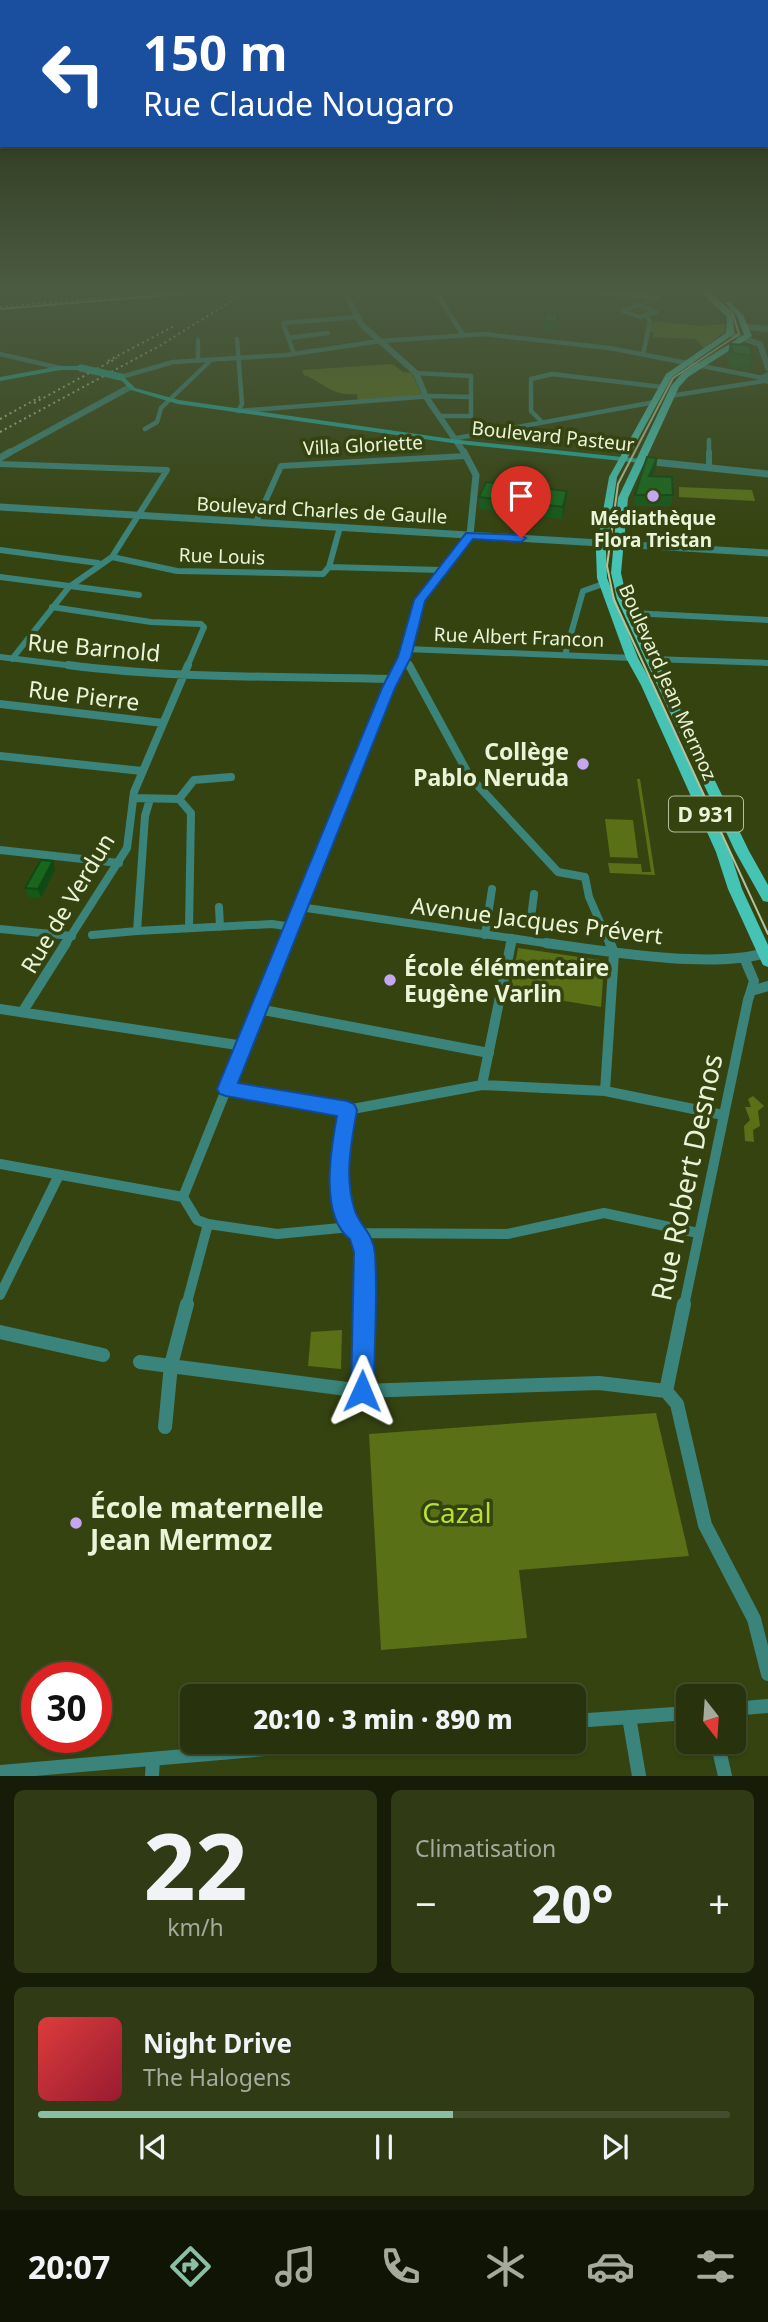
<!DOCTYPE html>
<html lang="fr">
<head>
<meta charset="utf-8">
<style>
	:root { --surface:#28320c; --page:#303a15; --text:#f1f3f6; --muted:#a5aa9d; --line:#444d2d; --accent:#8abfa5 }
	body { margin:0; font-family:"Noto Sans",sans-serif; background:var(--page); color:var(--text); height:100vh; display:flex; flex-direction:column; font-size:26px; white-space:nowrap }
	* { box-sizing:border-box; margin:0 }
	p { font-size:23px; color:var(--muted) }
	.icon { flex:none; width:38px; height:38px; fill:none; stroke:currentColor; stroke-width:2; stroke-linecap:round; stroke-linejoin:round }
	.map { position:relative; height:1776px; overflow:hidden }
	.details { display:flex; flex-direction:column; gap:14px; padding:14px; background:#161c07; flex:1 }
	.details>* { flex:none }
	.guide { position:absolute; left:0px; top:0px; width:768px; height:147px; box-shadow:0 2px 5px #0004,0 0 0 2px var(--line); background:#1a4fa0; color:#fff; overflow:hidden }
	.needle { width:46px; rotate:163deg }
	.fabs { position:absolute; left:676px; top:1684px; display:grid; gap:14px }
	.fabs a { display:grid; place-items:center; width:70px; height:70px; border-radius:10px; background:var(--surface); box-shadow:0 2px 5px #0004,0 0 0 2px var(--line); font-size:35px }
	.speed { position:absolute; left:21px; top:1662px; display:flex; gap:14px; font-size:35px; font-weight:700; text-align:center }
	.speed>* { display:grid; place-content:center; width:91px; height:91px; border-radius:50%; background:var(--surface); box-shadow:0 2px 5px #0004,0 0 0 2px var(--line); line-height:1 }
	.speed .limit { border:10px solid #d22; background:#fff; color:#111 }
	.pin { position:absolute; display:grid; place-items:center; width:60px; height:60px; color:#fff; margin:-72px -30px; border-radius:50% 50% 50% 0; rotate:-45deg; box-shadow:0 0 7px #0007 }
	.pin .icon { rotate:45deg }
	.me { position:absolute; width:77px; margin:-38px; rotate:1deg; stroke-linejoin:round; filter:drop-shadow(0 0 5px #0008) }
	.turn { display:flex; align-items:center; gap:24px; height:147px; padding:0 28px; font-size:32px }
	.turn .icon { width:91px; height:91px; stroke-width:2.5 }
	.turn b { display:block; font-size:49px; line-height:60px }
	.big { font-size:52px; font-weight:800; line-height:1.1 }
	.details .widget { flex:1; display:flex; flex-direction:column; justify-content:center; gap:10px; min-width:0; padding:0 24px; border-radius:10px; background:var(--page) }
	.details .dial { align-items:center; gap:0 }
	.dial b { font-size:91px; line-height:1 }
	.song { display:flex; align-items:center; gap:21px }
	.cover { width:84px; height:84px; border-radius:10px; background:linear-gradient(135deg,hsl(0 70% 55%),hsl(350 70% 35%)) }
	.played { height:7px; border-radius:4px; background:linear-gradient(90deg,var(--accent) 60%,var(--line) 60%) }
	.keys { display:flex; justify-content:space-around; direction:ltr }
	.heat { display:flex; justify-content:space-between; align-items:center; font-size:38px; direction:ltr }
	.details .tiles { flex:1; display:grid; gap:14px; grid-template-columns:1fr 1fr }
	.widget:last-child { grid-column:span 2 }
	.trip { position:absolute; left:180px; top:1684px; width:406px; height:70px; border-radius:10px; background:var(--surface); box-shadow:0 2px 5px #0004,0 0 0 2px var(--line); font-weight:800; line-height:70px; text-align:center }
	.tabs { display:flex; height:112px; justify-content:space-around; align-items:center; background:#101405; color:var(--muted) }
	.tabs .icon { width:49px; height:49px }
	.tabs .current { color:var(--accent) }
	.tabs b { font-size:32px; color:var(--text) }
	.map>svg:first-child { display:block }
</style>
</head>
<body>
<div class="map">
<svg width="768" height="1776" viewBox="0 0 768 1776">
	<rect width="100%" height="100%" fill="#354310"/>
	<path fill="#597017" d="M653,321L700,326L725,324V331L704,348L696,339L653,337L654,332H650Z
		M392,364L403,372L412,373L422,396L358,400L357,394C331,396 326,384 304,375L302,370Z
		M679,487L752,490L755,501L679,497Z
		M637,779H640L655,875L610,873L608,863L641,864L642,872H651Z
		M605,819L633,820L638,858L610,857Z
		M518,948L600,960L604,966L601,1007L510,992Z
		M753,1096L764,1106L758,1111L760,1126L753,1130L754,1142L745,1141L744,1126L750,1120L745,1107H751L748,1099Z
		M342,1330L341,1369L308,1366L311,1332Z
		M656,1413L689,1556L519,1570L527,1638L381,1650L369,1434Z"/>
	<g fill="none" stroke-linecap="round" stroke-linejoin="round">
		<path stroke="#505e2e" stroke-width="4.5" stroke-dasharray="4.5 2.5" stroke-linecap="butt" d="M645,304L648,302"/>
		<path stroke="#3b847b" stroke-width="4.5" d="M434,289L463,335
			M344,290L357,289
			M578,292L659,297L660,289
			M638,305L656,312L640,317L623,311Z
			M288,338L328,333
			M237,339L242,404L238,411
			M198,340V361
			M0,354L60,368
			M294,354L283,323L357,317
			M643,354L650,322L648,316
			M416,373L471,376V416H440
			M121,377L173,362L286,355L380,341L484,334L610,348L763,378
			M670,396L764,381
			M238,411L432,396L471,397
			M542,422L531,411V379L552,374L662,387
			M145,429L157,422L161,408L211,360
			M457,438L655,402
			M709,440V454"/>
		<path stroke="#3b847b" stroke-width="6" d="M709,452V468
			M0,464L167,470L112,557L69,587L12,659
			M256,522L281,466L466,456
			M0,550L98,563
			M112,557L177,571L323,574L329,567
			M329,567L441,570
			M329,567L340,527
			M0,577L139,595
			M52,607L151,622L201,624L204,627L187,667
			M631,613L768,620
			M406,649L632,658
			M565,655L583,591L603,584
			M0,657L82,667
			M404,657L410,667
			M652,659L768,663
			M399,667L419,600L470,535"/>
		<path stroke="#3b847b" stroke-width="8" d="M68,665C175,679 285,676 393,679
			M409,665L470,777L558,872L585,877L589,897L610,945
			M0,704L163,723
			M0,756L142,771
			M133,798L179,799L194,780L231,777
			M150,799L145,816L137,931L272,924L292,927
			M179,799L191,813L189,928
			M0,850L119,863
			M219,907L220,927
			M300,907L558,945
			M530,926L534,894
			M0,929L72,936
			M92,935L137,931
			M485,935L492,889
			M65,945L127,848L134,792L188,665
			M285,945L400,665
			M511,945L512,938"/>
		<path stroke="#3b847b" stroke-width="10" d="M546,943C602,951 716,970 768,952
			M745,960L754,981L751,991
			M0,1009L244,1046
			M258,1009L489,1053
			M23,1011L66,943
			M482,1085L511,943
			M226,1089L347,1110L482,1085L605,1091L723,1115
			M605,1091L614,953L610,943
			M347,1110C342,1141 334,1177 343,1208C346,1219 356,1225 360,1235C368,1257 364,1284 363,1306
			M0,1164L183,1197
			M208,1224L277,1234L351,1227
			M359,1233L507,1234L604,1213L698,1233
			M0,1295L59,1175
			M186,1306L208,1224L197,1220L183,1197L285,943
			M684,1306L748,1000L751,991L768,986"/>
		<path stroke="#3b847b" stroke-width="14" d="M0,1332L103,1355
			M140,1362L362,1391L599,1383L666,1391
			M362,1391L363,1304
			M666,1391L684,1304
			M666,1391L677,1404L705,1525L754,1619L768,1674
			M165,1427L171,1365L187,1304
			M733,1709L768,1706
			M629,1717L639,1776
			M574,1721L688,1713
			M717,1741L725,1776
			M0,1772L359,1741
			M152,1776L153,1759"/>
		<path stroke="#3b847b" stroke-width="6" d="M343,289L362,325L416,373L426,397L465,454
			M747,327L768,329
			M730,334L760,344L768,368
			M768,375L763,378L768,381
			M7,454L130,387"/>
		<path stroke="#3b847b" stroke-width="7" d="M464,452L476,475L470,535
			M0,458L10,452
			M644,461L768,474
			M0,507L768,553"/>
		<path fill="#21ab9d" fill-rule="evenodd" d="M60,366H81L84,368L81,370H60L0,381V377Z
			M119,376H123L135,388L179,400L459,440L641,459L645,461L641,463L459,444L178,404L131,390L119,378Z"/>
		<path fill="#45c4b5" fill-rule="evenodd" d="M698,289H705L733,316L734,334L672,377L617,477L606,551L607,578L638,658L653,685L730,852L742,889L768,945V967L763,965L761,961L728,889L716,852L641,685L626,658L597,578L596,551L609,477L666,374L726,333L727,317Z
			M726,302H730L743,315L752,336L688,377L679,387L628,498L621,573L627,599L749,851L768,885V902L763,901L735,851L617,599L611,573L618,498L671,386L682,373L744,335L737,316L726,304Z"/>
		<path stroke="#b6c19e" stroke-width="2" d="M704,289L733,314L739,334L673,378L618,484L607,566L614,600L768,934
			M0,309L238,289"/>
		<path stroke="#b6c19e" stroke-width="2" stroke-dasharray="2 3.5" stroke-linecap="butt" d="M0,307L195,289
			M108,361L176,325
			M34,403L117,358
			M0,419L40,397
			M0,432L161,345L251,289"/>
		<path stroke="#21ab9d" stroke-width="7" d="M81,368L121,377"/>
	</g>
	<path fill="#155919" d="M558,313L555,332L543,331L544,321Z
		M730,344L752,356L749,370L730,367L727,358Z
		M657,458L656,469L652,476L673,495L671,506H634L635,495Z
		M479,497L566,503L562,519L479,509Z
		M55,870L41,898L28,897L25,888Z"/>
	<path fill="#114814" d="M7,289H69L9,296Z
		M657,458L656,469L647,487L649,476Z
		M567,491L566,503L562,519L563,507Z
		M53,861L55,870L41,898L38,889Z"/>
	<path fill="#18671d" stroke="#114814" stroke-width="2" d="M546,313H558L556,322L544,321Z
		M730,344L750,345L752,356L733,353Z
		M647,457L657,458L649,476L672,477L673,495H635Z
		M486,482L567,491L563,507L479,497Z
		M41,860L53,861L38,889L25,888Z"/>
	<linearGradient id="sky" x2="0" y2="1"><stop stop-color="#1d2509"/><stop offset="0.54" stop-color="#4b5b42"/><stop offset="1" stop-color="#4b5b42" stop-opacity="0"/></linearGradient>
	<rect width="768" height="538" fill="url(#sky)"/>
	<path fill="#1a73e8" stroke="#114b97" stroke-width="2" d="M466,533L521,535L526,538L521,542L473,539L425,601L411,657L395,688L238,1083L347,1101L354,1104L357,1110C351,1144 344,1177 355,1211C361,1228 373,1232 375,1254C378,1299 374,1346 374,1391L370,1399L362,1402L354,1399L351,1391L354,1252L350,1239C319,1216 331,1148 337,1116L226,1096L220,1094L217,1089L382,688L398,657L414,600Z"/>
	<g fill="#c6a6f0" stroke="#354310" stroke-width="2.5">
		<circle cx="653" cy="496" r="7"/>
		<circle cx="583" cy="764" r="7"/>
		<circle cx="390" cy="980" r="7"/>
		<circle cx="76" cy="1523" r="7"/>
	</g>
	<g text-anchor="middle" dominant-baseline="central" stroke-width="7" stroke-linejoin="round" paint-order="stroke">
		<g font-size="19" fill="#eaf4d8" stroke="#354310">
			<text transform="translate(553 436) rotate(6)">Boulevard Pasteur</text>
			<text transform="translate(363 445) rotate(-3)">Villa Gloriette</text>
			<text transform="translate(322 510) rotate(3)">Boulevard Charles de Gaulle</text>
			<text transform="translate(222 556) rotate(2)">Rue Louis</text>
			<text transform="translate(519 637) rotate(2)">Rue Albert Francon</text>
			<text transform="translate(668 682) rotate(66)">Boulevard Jean Mermoz</text>
		</g>
		<g font-size="19" font-weight="bold" fill="#eaf4d8" stroke="#354310">
			<text x="653" y="518">Médiathèque<tspan x="653" dy="22">Flora Tristan</tspan></text>
		</g>
		<rect fill="#354310" stroke="#b4bf9c" stroke-width="2" x="669" y="796.5" width="74" height="35" rx="5"/>
		<g font-size="21" font-weight="bold" fill="#eaf4d8">
			<text x="706" y="814">D 931</text>
		</g>
		<g font-size="23" fill="#eaf4d8" stroke="#354310">
			<text transform="translate(94 647) rotate(5)">Rue Barnold</text>
			<text transform="translate(84 695) rotate(7)">Rue Pierre</text>
			<text transform="translate(67 903) rotate(-59)">Rue de Verdun</text>
			<text transform="translate(537 920) rotate(7)">Avenue Jacques Prévert</text>
		</g>
		<g font-size="23" font-weight="bold" fill="#eaf4d8" stroke="#354310" text-anchor="end">
			<text x="569" y="751">Collège<tspan x="569" dy="26">Pablo Neruda</tspan></text>
			<text x="404" y="967" text-anchor="start">École élémentaire<tspan x="404" dy="26">Eugène Varlin</tspan></text>
		</g>
		<g font-size="28" fill="#eaf4d8" stroke="#354310">
			<text transform="translate(686 1177) rotate(-78)">Rue Robert Desnos</text>
		</g>
		<g font-size="28" font-weight="bold" fill="#eaf4d8" stroke="#354310" text-anchor="start">
			<text x="90" y="1507">École maternelle<tspan x="90" dy="32">Jean Mermoz</tspan></text>
		</g>
		<g font-size="28" fill="#b4e234" stroke="#354310">
			<text x="457" y="1512">Cazal</text>
		</g>
	</g>
</svg>
<div class="fabs">
<a><svg class="needle" viewBox="-14 -14 28 28"><path d="M0-13l5 13h-10z" fill="#e53935"/><path d="M0 13l5-13h-10z" fill="#a5aa9d"/></svg></a>
</div>
<div class="speed"><div class="limit">30</div></div>
<div class="pin" style="left:521px;top:538px;background:#d93025"><svg class="icon" aria-label="arrive" viewBox="0 0 24 24"><path d="M6 21V4h12l-3 4 3 4H6"/></svg></div>
<svg class="me" style="left:362px;top:1391px" viewBox="-20 -20 40 40"><path d="M0-17L14 15 0 8-14 15z" fill="#1a73e8" stroke="#fff" stroke-width="4"/></svg>
<div class="trip">20:10 · 3 min · 890 m</div>
<div class="guide">
<div class="turn"><svg class="icon" aria-label="left" viewBox="0 0 24 24"><path d="M17 20v-9H6M10 6l-5 5 5 5"/></svg><div><b>150 m</b>Rue Claude Nougaro</div></div>
</div>
</div>
<section class="details">
<div class="tiles">
<div class="widget dial"><b>22</b><p>km/h</p></div>
<div class="widget"><p>Climatisation</p>
<div class="heat"><a>−</a><b class="big">20°</b><a>+</a></div>
</div>
<div class="widget">
<div class="song"><i class="cover"></i><div><b>Night Drive</b><p>The Halogens</p></div></div>
<div class="played"></div>
<div class="keys"><svg class="icon" aria-label="previous" viewBox="0 0 24 24"><path d="M18 5L8 12l10 7zM5 5v14"/></svg><svg class="icon" aria-label="pause" viewBox="0 0 24 24"><path d="M8 5v14M16 5v14"/></svg><svg class="icon" aria-label="next" viewBox="0 0 24 24"><path d="M6 5l10 7-10 7zM19 5v14"/></svg></div>
</div>
</div>
</section>
<nav class="tabs">
<b>20:07</b>
<svg class="icon current" aria-label="directions" viewBox="0 0 24 24"><path d="M12 3l9 9-9 9-9-9zM9 14v-3h6M13 9l2 2-2 2"/></svg>
<svg class="icon" aria-label="music" viewBox="0 0 24 24"><path d="M9 18V5l10-2v13"/><circle cx="6" cy="18" r="3"/><circle cx="16" cy="16" r="3"/></svg>
<svg class="icon" aria-label="phone" viewBox="0 0 24 24"><path d="M5 4h4l2 5-3 2q2 4 5 5l2-3 5 2v4C11 20 4 13 5 4z"/></svg>
<svg class="icon" aria-label="climate" viewBox="0 0 24 24"><path d="M12 3v18M4 7l16 10M4 17L20 7"/></svg>
<svg class="icon" aria-label="car" viewBox="0 0 24 24"><path d="M5 17H2v-5l4-1 3-4h7l3 4 3 1v5h-3M9 17h6M6 11h13"/><circle cx="7" cy="17" r="2"/><circle cx="17" cy="17" r="2"/></svg>
<svg class="icon" aria-label="filters" viewBox="0 0 24 24"><path d="M4 7h16M4 17h16"/><circle cx="9" cy="7" r="2"/><circle cx="15" cy="17" r="2"/></svg>
</nav>
</body>
</html>
